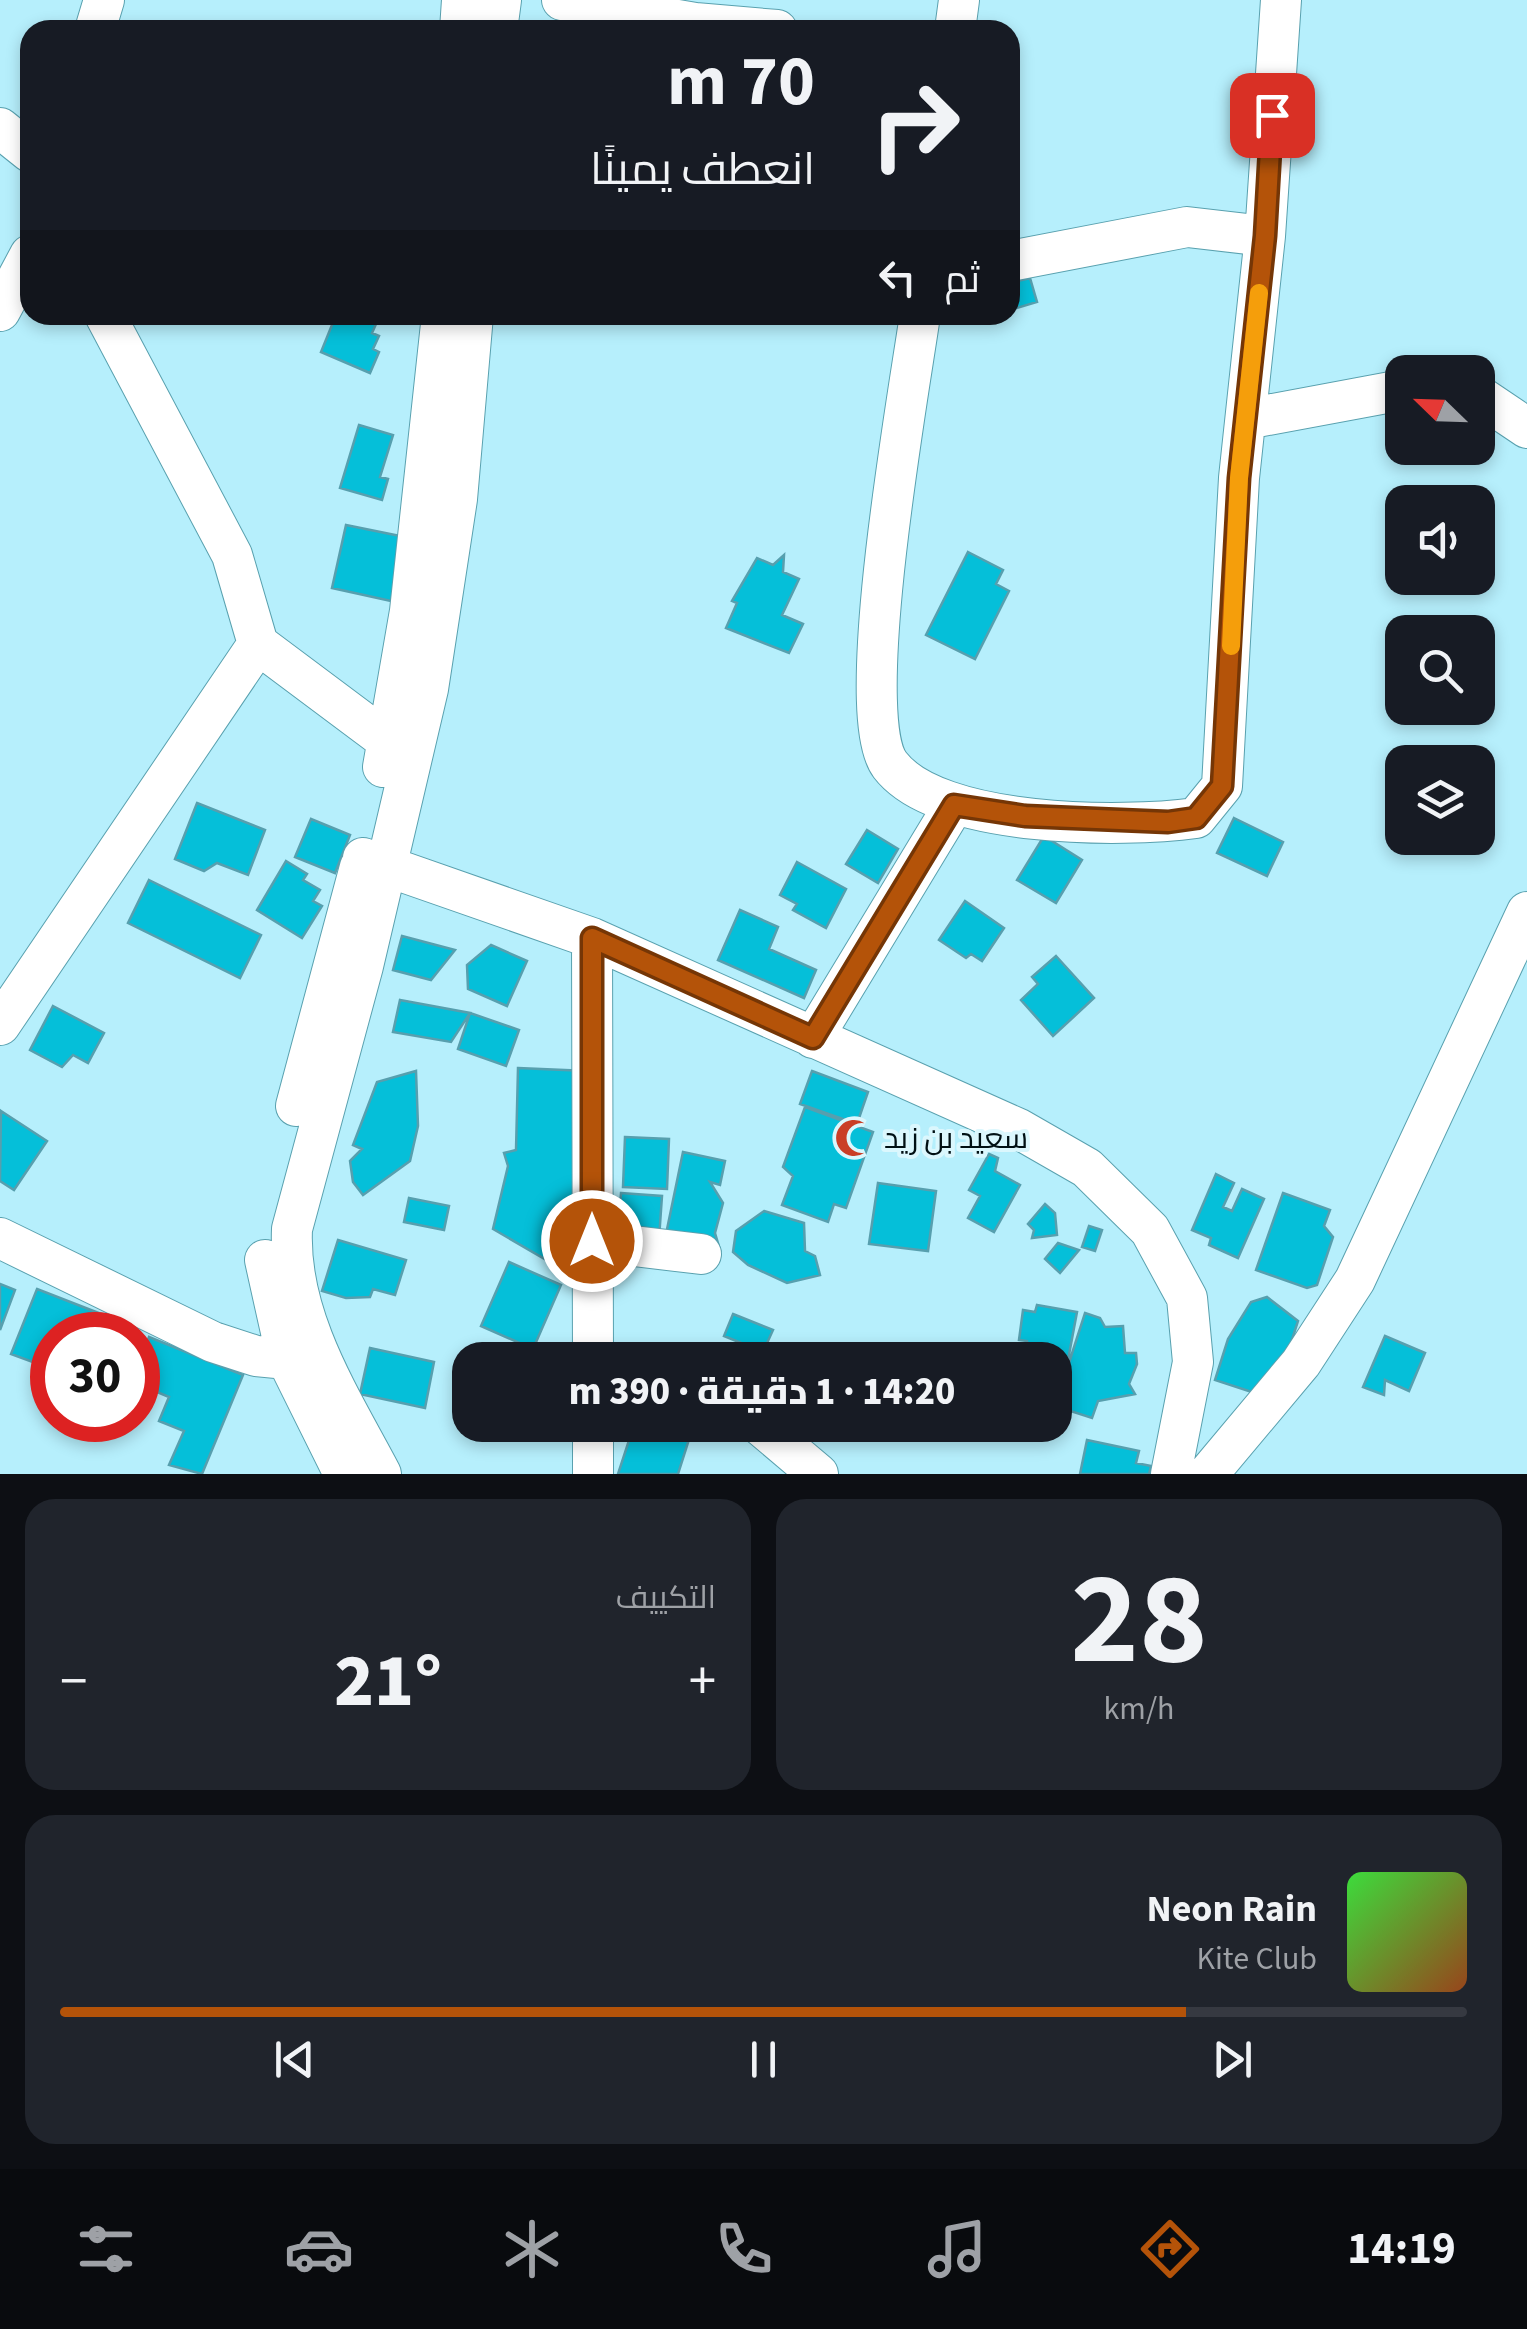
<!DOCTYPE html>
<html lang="ar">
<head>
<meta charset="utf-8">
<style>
	:root { --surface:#171b24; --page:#20242c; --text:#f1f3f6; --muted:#9ea1a6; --line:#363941; --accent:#b45309 }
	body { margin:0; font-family:"Source Sans 3",Cairo,sans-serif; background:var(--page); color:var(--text); direction:rtl; height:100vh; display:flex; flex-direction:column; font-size:38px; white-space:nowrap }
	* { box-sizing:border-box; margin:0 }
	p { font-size:32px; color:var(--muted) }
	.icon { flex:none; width:55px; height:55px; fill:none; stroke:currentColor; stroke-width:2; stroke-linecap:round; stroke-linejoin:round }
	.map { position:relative; height:1474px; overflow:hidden; direction:ltr }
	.sheet { display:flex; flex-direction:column; gap:25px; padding:25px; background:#0d0f14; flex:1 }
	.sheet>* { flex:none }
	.banner { position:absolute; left:20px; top:20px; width:1000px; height:305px; border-radius:30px; box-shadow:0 5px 15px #0003; direction:rtl; background:#171b24; color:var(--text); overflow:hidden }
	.needle { width:65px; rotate:293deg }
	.buttons { position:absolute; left:1385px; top:355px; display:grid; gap:20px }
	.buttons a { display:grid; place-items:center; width:110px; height:110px; border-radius:20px; background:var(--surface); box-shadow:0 5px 15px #0003; font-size:50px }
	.speed { position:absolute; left:30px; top:1312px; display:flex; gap:20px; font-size:50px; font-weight:700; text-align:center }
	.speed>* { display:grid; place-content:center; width:130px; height:130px; border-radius:50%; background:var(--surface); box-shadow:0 5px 15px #0003; line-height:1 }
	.speed .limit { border:15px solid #d22; background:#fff; color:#111 }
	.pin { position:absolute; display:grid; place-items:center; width:85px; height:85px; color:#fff; margin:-42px; border-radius:20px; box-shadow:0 5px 15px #0006 }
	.me { position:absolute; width:110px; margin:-55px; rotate:0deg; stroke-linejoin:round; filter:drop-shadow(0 0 8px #0008) }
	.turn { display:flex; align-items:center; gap:35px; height:210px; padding:0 40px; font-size:45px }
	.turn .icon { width:130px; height:130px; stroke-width:2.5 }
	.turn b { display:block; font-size:70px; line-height:85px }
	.then { display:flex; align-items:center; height:95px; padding:0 40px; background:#0003; gap:20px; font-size:38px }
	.big { font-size:75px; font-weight:800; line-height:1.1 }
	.sheet .widget { flex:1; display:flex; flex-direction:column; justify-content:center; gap:15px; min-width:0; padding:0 35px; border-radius:30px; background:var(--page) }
	.sheet .dial { align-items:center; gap:0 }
	.dial b { font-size:130px; line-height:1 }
	.song { display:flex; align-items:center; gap:30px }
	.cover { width:120px; height:120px; border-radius:15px; background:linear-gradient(135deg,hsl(120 70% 55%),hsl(20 70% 35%)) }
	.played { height:10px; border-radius:5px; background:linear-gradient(90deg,var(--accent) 80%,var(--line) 80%) }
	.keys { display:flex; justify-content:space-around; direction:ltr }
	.heat { display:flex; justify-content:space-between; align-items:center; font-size:55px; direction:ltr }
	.sheet .tiles { flex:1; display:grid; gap:25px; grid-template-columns:1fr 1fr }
	.widget:last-child { grid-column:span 2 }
	.trip { position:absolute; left:452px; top:1342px; width:620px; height:100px; border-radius:30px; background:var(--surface); box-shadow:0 5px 15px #0003; font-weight:800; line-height:100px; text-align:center; direction:rtl }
	.menu { display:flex; height:160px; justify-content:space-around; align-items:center; background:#090b0e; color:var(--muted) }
	.menu .icon { width:70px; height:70px }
	.menu .on { color:var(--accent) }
	.menu b { font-size:45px; color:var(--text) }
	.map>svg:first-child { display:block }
</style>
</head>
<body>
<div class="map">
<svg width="1527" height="1474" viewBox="0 0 1527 1474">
	<rect width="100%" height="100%" fill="#b6effc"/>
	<path fill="#05bfd9" stroke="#579fae" stroke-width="2.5" d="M1030,278L1037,302L1010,310V283Z
		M336,315H380L372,333L379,336L373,349L379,352L370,373L321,352Z
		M359,425L393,435L380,477L388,479L382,500L340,488Z
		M346,525L405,537L391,601L332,588Z
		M968,552L1003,570L996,584L1009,591L975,659L926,635Z
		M784,555L783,572L799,579L782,615L803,624L789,653L726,628L737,603L732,601L757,558L773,565Z
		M197,803L265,830L248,875L217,863L204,871L175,859Z
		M1234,818L1283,842L1267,876L1217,853Z
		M311,819L350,835L335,873L295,857Z
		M867,830L898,849L878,883L846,864Z
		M1044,836L1082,860L1056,903L1017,880Z
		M286,861L307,874L303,880L320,890L313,901L322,906L302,938L257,910Z
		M797,862L846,889L826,928L793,910L797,904L780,895Z
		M149,880L261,935L240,978L128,923Z
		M965,901L1004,928L982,961L971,954L966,958L939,940Z
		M740,910L778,927L769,949L816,970L804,998L718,960Z
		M402,936L455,950L431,980L393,970Z
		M491,945L527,961L507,1006L468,989L467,965Z
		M1056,956L1094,998L1053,1036L1021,1000L1038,984L1032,977Z
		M400,1000L470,1013L451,1042L393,1032Z
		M53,1006L104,1033L88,1063L73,1055L62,1067L30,1050Z
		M470,1013L519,1030L506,1066L458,1049Z
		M518,1068L587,1071L579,1279L493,1229L508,1166L504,1153L516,1150Z
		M416,1071L418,1126L410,1161L363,1195L353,1182L350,1161L362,1149L353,1145L377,1082Z
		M812,1071L868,1092L857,1124L800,1104Z
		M805,1107L873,1132L846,1208L834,1204L828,1222L782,1205L793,1176L783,1167Z
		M1,1111L47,1141L14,1190L0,1181Z
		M625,1137L669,1139L667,1189L623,1187Z
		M683,1152L725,1161L720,1185L710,1182L723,1203L715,1233L720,1250L665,1239Z
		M989,1154L998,1158L995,1171L1020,1185L994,1232L968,1218L980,1196L969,1190Z
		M1216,1174L1234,1183L1223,1207L1232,1211L1242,1189L1264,1199L1238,1258L1209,1245L1211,1238L1192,1230Z
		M878,1183L936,1191L928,1251L869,1244Z
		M621,1193L662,1196L659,1239L618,1236Z
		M1283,1193L1330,1210L1324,1226L1333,1237L1317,1285L1307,1288L1256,1270Z
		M409,1198L449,1206L444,1230L404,1222Z
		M1045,1204L1055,1213L1057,1235L1032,1238L1034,1230L1028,1224Z
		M764,1211L804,1223L805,1251L815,1256L820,1275L787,1283L748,1265L733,1252L736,1231Z
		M1089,1226L1102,1230L1095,1251L1082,1247Z
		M338,1240L406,1260L395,1295L373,1289L370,1297L346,1298L322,1291Z
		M1058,1243L1079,1250L1060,1273L1045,1259Z
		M509,1262L561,1285L533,1349L481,1326Z
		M0,1284L15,1290L0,1330Z
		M37,1289L109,1317L102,1335H52L49,1368L11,1354Z
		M1267,1297L1298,1321L1273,1399L1215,1380L1228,1339L1251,1302Z
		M1037,1305L1077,1312L1068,1360L1029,1353L1027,1341L1019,1340L1023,1310L1035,1312Z
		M1085,1313L1100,1318L1105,1327L1123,1326L1125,1353H1136L1137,1364L1129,1384L1135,1394L1098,1401L1092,1418L1055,1406Z
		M733,1314L773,1330L763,1352L724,1336Z
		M1385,1336L1425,1353L1409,1391L1385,1380L1384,1395L1363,1387Z
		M149,1337L243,1375L202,1474L169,1465L184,1431L159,1421L169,1397L138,1384V1366Z
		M370,1348L434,1362L425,1408L360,1394Z
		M633,1428L692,1430L678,1474H618Z
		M1087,1440L1139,1451L1136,1463L1151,1466L1149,1474H1080Z"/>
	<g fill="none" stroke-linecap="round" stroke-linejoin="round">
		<g stroke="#59a1af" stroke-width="42">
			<path id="minor" d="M562,0L695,23L777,30
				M95,30L104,0
				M460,30L462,0
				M497,30L501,0
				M955,30L959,0
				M0,128L30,152
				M1010,261L1187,227L1265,236
				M0,311L30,255
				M105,315L232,555L258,644L389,742
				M920,315C909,392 851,714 890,765C938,828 1123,828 1196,818L1222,786L1239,478L1265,236L1281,0
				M1478,395L1527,428
				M1246,419L1402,390
				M383,767L410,611L442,315
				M363,858L592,938L1019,1129L1087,1168L1150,1230L1187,1298L1193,1362L1171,1474
				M592,938L593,1360
				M0,1025L258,644
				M813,1038L954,805
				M296,1106L360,867
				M0,1238L213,1342L256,1356L287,1359L308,1351
				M592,1241L701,1254
				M265,1260L287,1359L344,1474
				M593,1425V1474
				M760,1425L818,1474
				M381,1474C341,1398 288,1318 292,1229L363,966L428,689L457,499L473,315
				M1208,1474L1301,1363L1355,1280L1527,912"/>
		</g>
		<use href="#minor" stroke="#fff" stroke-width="40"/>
	</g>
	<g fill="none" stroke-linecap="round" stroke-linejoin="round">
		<g stroke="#753606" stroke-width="25">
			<path id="route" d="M592,1241V938L813,1038L954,805L1025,816L1168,822L1196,818L1222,786L1239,478L1265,236L1272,115"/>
		</g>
		<use href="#route" stroke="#b45309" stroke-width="18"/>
		<path stroke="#f59e0b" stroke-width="18" d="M1231,646L1239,478L1259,293"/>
	</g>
	<defs>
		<g id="mosque-bare" transform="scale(3)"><path d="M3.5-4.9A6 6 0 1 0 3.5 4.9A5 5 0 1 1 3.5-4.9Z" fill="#ca3e26" stroke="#dbf7fd" stroke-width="2.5" paint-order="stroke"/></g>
	</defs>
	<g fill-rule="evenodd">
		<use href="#mosque-bare" x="854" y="1138"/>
	</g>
	<g text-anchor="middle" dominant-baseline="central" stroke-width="8" stroke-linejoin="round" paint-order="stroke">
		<g font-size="30" fill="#001014" stroke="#dbf7fd" text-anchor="start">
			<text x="884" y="1138">سعيد بن زيد</text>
		</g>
	</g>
</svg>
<div class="buttons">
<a><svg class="needle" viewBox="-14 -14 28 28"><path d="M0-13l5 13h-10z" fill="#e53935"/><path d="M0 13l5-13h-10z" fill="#9ea1a6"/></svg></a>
<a><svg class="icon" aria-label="sound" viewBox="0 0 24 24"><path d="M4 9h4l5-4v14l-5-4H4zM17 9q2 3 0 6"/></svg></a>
<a><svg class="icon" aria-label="search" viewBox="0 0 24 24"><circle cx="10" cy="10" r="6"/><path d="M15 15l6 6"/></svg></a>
<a><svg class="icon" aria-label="layers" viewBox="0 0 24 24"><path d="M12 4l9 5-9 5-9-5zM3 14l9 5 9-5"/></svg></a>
</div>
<div class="speed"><div class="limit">30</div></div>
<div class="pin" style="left:1272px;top:115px;background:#d93025"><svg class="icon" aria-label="arrive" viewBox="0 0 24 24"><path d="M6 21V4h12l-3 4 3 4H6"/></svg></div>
<svg class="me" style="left:592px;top:1241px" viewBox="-20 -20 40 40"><circle r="17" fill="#b45309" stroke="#fff" stroke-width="3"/><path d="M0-11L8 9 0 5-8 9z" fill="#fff"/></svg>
<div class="trip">14:20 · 1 دقيقة · 390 m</div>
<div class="banner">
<div class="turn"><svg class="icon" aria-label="right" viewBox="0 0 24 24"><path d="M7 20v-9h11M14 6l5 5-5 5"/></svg><div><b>70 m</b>انعطف يمينًا</div></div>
<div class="then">ثم<svg class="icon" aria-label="left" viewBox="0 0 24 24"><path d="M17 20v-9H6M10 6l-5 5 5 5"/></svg></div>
</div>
</div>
<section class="sheet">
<div class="tiles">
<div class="widget dial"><b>28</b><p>km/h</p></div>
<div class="widget"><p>التكييف</p>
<div class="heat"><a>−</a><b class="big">21°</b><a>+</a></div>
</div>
<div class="widget">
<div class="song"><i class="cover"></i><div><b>Neon Rain</b><p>Kite Club</p></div></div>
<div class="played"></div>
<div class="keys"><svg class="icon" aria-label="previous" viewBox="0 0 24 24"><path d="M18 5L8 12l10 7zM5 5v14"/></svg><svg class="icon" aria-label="pause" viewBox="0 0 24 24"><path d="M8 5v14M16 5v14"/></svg><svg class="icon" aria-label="next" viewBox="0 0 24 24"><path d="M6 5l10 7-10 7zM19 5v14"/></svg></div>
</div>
</div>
</section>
<nav class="menu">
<b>14:19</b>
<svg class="icon on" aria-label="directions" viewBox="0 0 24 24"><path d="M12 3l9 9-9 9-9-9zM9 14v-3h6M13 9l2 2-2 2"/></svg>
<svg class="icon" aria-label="music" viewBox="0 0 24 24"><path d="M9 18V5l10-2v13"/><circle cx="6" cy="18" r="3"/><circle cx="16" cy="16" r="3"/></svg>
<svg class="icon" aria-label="phone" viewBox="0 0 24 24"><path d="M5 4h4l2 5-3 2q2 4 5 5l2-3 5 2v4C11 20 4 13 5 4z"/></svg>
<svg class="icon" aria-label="climate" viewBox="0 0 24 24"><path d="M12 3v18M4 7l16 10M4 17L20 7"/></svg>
<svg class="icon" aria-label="car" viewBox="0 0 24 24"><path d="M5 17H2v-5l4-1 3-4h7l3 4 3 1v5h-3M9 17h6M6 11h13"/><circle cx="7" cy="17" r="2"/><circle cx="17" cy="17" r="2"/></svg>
<svg class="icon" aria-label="filters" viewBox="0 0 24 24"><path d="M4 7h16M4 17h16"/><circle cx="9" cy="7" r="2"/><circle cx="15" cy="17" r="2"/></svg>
</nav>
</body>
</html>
